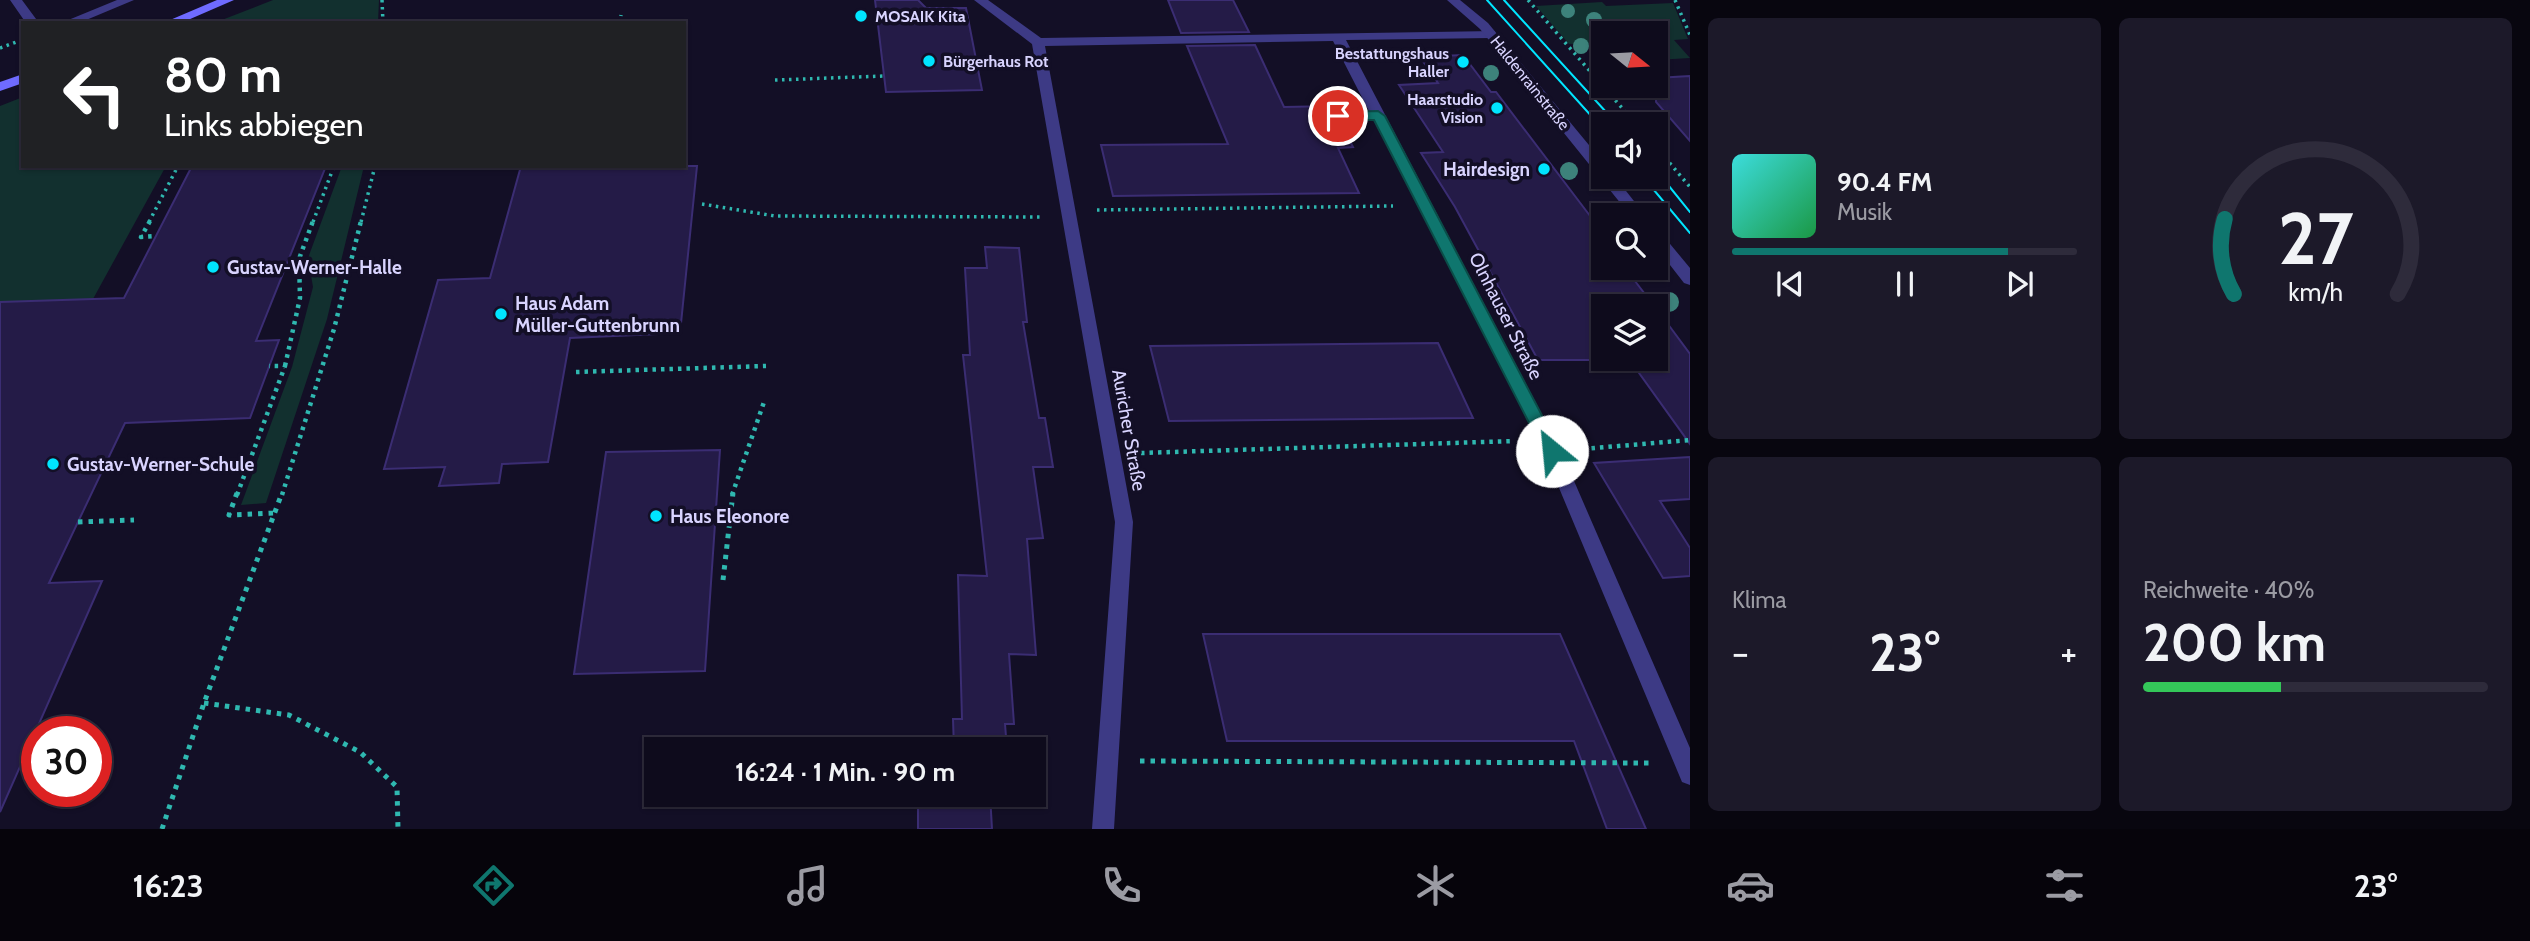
<!DOCTYPE html>
<html lang="de">
<head>
<meta charset="utf-8">
<style>
	:root { --surface:#0e0b1c; --page:#1c1929; --text:#f1f3f6; --muted:#9b9ba3; --line:#2e2b3b; --accent:#0f766e }
	body { margin:0; font-family:Cabin,sans-serif; background:var(--page); color:var(--text); height:100vh; display:flex; flex-direction:column; font-size:26px; white-space:nowrap }
	* { box-sizing:border-box; margin:0 }
	p { font-size:23px; color:var(--muted) }
	.icon { flex:none; width:38px; height:38px; fill:none; stroke:currentColor; stroke-width:2; stroke-linecap:round; stroke-linejoin:round }
	.map { position:relative; flex:1; overflow:hidden }
	.sheet { display:flex; flex-direction:column; gap:18px; padding:18px; background:#08060f; width:840px }
	.sheet>* { flex:none }
	.banner { position:absolute; left:21px; top:21px; width:665px; height:147px; border-radius:0px; box-shadow:0 2px 5px #0004,0 0 0 2px var(--line); background:#202124; color:#fff; overflow:hidden }
	.needle { width:46px; rotate:108deg }
	.controls { position:absolute; left:1591px; top:21px; display:grid; gap:14px }
	.controls a { display:grid; place-items:center; width:77px; height:77px; border-radius:0px; background:var(--surface); box-shadow:0 2px 5px #0004,0 0 0 2px var(--line); font-size:35px }
	.speed { position:absolute; left:21px; top:716px; display:flex; gap:14px; font-size:35px; font-weight:700; text-align:center }
	.speed>* { display:grid; place-content:center; width:91px; height:91px; border-radius:50%; background:var(--surface); box-shadow:0 2px 5px #0004,0 0 0 2px var(--line); line-height:1 }
	.speed .limit { border:10px solid #d22; background:#fff; color:#111 }
	.pin { position:absolute; display:grid; place-items:center; width:60px; height:60px; color:#fff; margin:-30px; border:4px solid #fff; border-radius:50%; box-shadow:0 2px 7px #0007 }
	.me { position:absolute; width:77px; margin:-38px; rotate:332deg; stroke-linejoin:round; filter:drop-shadow(0 0 5px #0008) }
	.turn { display:flex; align-items:center; gap:24px; height:147px; padding:0 28px; font-size:32px }
	.turn .icon { width:91px; height:91px; stroke-width:2.5 }
	.turn b { display:block; font-size:49px; line-height:60px }
	.big { font-size:52px; font-weight:700; line-height:1.1 }
	.sheet .widget { flex:1; display:flex; flex-direction:column; justify-content:center; gap:10px; min-width:0; padding:0 24px; border-radius:10px; background:var(--page) }
	.sheet .dial { align-items:center; gap:0 }
	.dial svg { height:182px; overflow:visible; fill:none; stroke:var(--line); stroke-width:7; stroke-linecap:round; text-anchor:middle }
	.dial text { fill:var(--text); stroke:none }
	.song { display:flex; align-items:center; gap:21px }
	.cover { width:84px; height:84px; border-radius:10px; background:linear-gradient(135deg,hsl(180 70% 55%),hsl(140 70% 35%)) }
	.played { height:7px; border-radius:4px; background:linear-gradient(90deg,var(--accent) 80%,var(--line) 80%) }
	.keys { display:flex; justify-content:space-around; direction:ltr }
	.heat { display:flex; justify-content:space-between; align-items:center; font-size:38px; direction:ltr }
	.charge { height:10px; border-radius:5px; background:linear-gradient(90deg,#34c759 40%,var(--line) 0) }
	.sheet .tiles { flex:1; display:grid; gap:18px; grid-template-columns:repeat(2,1fr) }
	.trip { position:absolute; left:644px; top:737px; width:402px; height:70px; border-radius:0px; background:var(--surface); box-shadow:0 2px 5px #0004,0 0 0 2px var(--line); font-weight:700; line-height:70px; text-align:center }
	.dock { display:flex; height:112px; justify-content:space-around; align-items:center; background:#06040b; color:var(--muted) }
	.dock .icon { width:49px; height:49px }
	.dock .current { color:var(--accent) }
	.dock b { font-size:32px; color:var(--text) }
	main { display:flex; flex:1; min-height:0 }
	.map>svg:first-child { display:block }
</style>
</head>
<body>
<main>
<div class="map">
<svg width="1690" height="829" viewBox="0 0 1690 829">
	<rect width="100%" height="100%" fill="#130f26"/>
	<path fill="#12302f" d="M273,0H379L378,23H214Z
		M1602,2L1606,6L1673,3L1688,39L1674,40L1690,58L1656,60V33H1603V43L1569,44L1536,6Z
		M23,97V166H166L93,299L0,302V106Z
		M342,166H364L327,319L266,503L241,505L292,367L313,287L308,258Z"/>
	<path fill="#241b47" stroke="#3b2d73" stroke-width="2" d="M875,0H918L926,8H966L982,90L886,92Z
		M1168,0H1233L1249,32L1181,33Z
		M1255,45L1284,107L1333,106L1335,110L1329,117L1341,122L1353,147L1338,148L1359,193L1113,196L1101,145L1228,144L1187,46Z
		M1463,55L1491,92H1496L1603,233V268H1625L1654,306H1603V360H1538L1455,207L1421,153L1443,152L1399,85L1438,83L1420,57Z
		M1690,76V141L1656,102V78Z
		M192,166H326L256,341L279,340L250,418L125,423L49,583L102,581L0,812V302L124,298Z
		M521,166H697L680,333L570,338L548,462L502,464L499,483L439,486L445,467L384,469L438,280L490,278Z
		M985,247L1019,248L1027,322H1023L1039,418H1045L1053,467H1033L1043,538L1027,539L1036,655L1009,654L1014,724H1005L1007,749H954L953,719H962L958,575L987,576L963,355H970L965,268H987Z
		M1656,308L1690,354V444L1629,359H1656Z
		M1438,343L1473,418L1169,421L1150,346Z
		M720,450L705,671L574,674L606,452Z
		M1690,457V499L1660,501L1690,548V576L1663,578L1594,463Z
		M1203,634H1560L1646,829H1607L1574,741H1227Z
		M918,794H990L992,829H918Z"/>
	<g fill="none" stroke-linecap="round" stroke-linejoin="round">
		<path stroke="#2fb8b0" stroke-width="3.5" stroke-dasharray="2.5 4.5" stroke-linecap="butt" d="M382,0L383,23
			M1528,0L1636,124
			M1675,0L1690,35
			M620,23L621,15
			M0,48L19,41
			M775,80L884,76
			M1656,147L1690,187
			M702,204L775,216L1040,217
			M1097,210L1393,206
			M149,222L178,166
			M313,222L334,166
			M361,222L375,166"/>
		<path stroke="#2fb8b0" stroke-width="4.5" stroke-dasharray="3.5 5" stroke-linecap="butt" d="M150,221L141,237L156,236
			M285,366L300,298L299,259L313,221
			M576,372L766,366
			M1583,449L1690,440
			M1141,453L1514,441
			M237,495L285,366H269
			M282,495L334,329L361,221
			M732,495L764,402"/>
		<path stroke="#2fb8b0" stroke-width="5" stroke-dasharray="4.5 6" stroke-linecap="butt" d="M237,493L229,515L276,513
			M78,522L134,520
			M723,580L733,493
			M204,703L289,715L360,752L397,787L398,829
			M1140,761L1649,763
			M162,829L204,703L282,493"/>
		<path fill="#3d3a85" fill-rule="evenodd" d="M1378,111L1385,115L1383,118L1338,120L1331,116L1338,112Z"/>
		<path fill="#3d3a85" fill-rule="evenodd" d="M10,0H22L39,23H26Z
			M117,0H134L79,23H61Z
			M974,0H988L1041,38L1495,31V37L1491,38L1346,40L1561,451L1690,748V785L1682,782L1544,452L1333,41L1045,46L1133,522L1114,829H1092L1115,522L1032,44Z"/>
		<path fill="#3d3a85" fill-rule="evenodd" d="M1447,0H1460L1488,23L1603,162V177H1615L1645,215H1630L1480,29Z
			M1656,231L1661,233L1690,268V285L1684,283L1656,247Z"/>
		<path fill="#6f6bff" fill-rule="evenodd" d="M217,0H234L181,23H163Z
			M23,74V83L0,91V82Z"/>
		<path stroke="#00e5ff" stroke-width="2" d="M1487,0L1603,129
			M1504,0L1617,124
			M1656,170L1690,212
			M1643,177L1690,233"/>
	</g>
	<g fill="#3d827b">
		<circle cx="1568" cy="11" r="7"/>
		<circle cx="1594" cy="20" r="8"/>
		<circle cx="1581" cy="46" r="8"/>
		<circle cx="1491" cy="73" r="8"/>
		<circle cx="1569" cy="171" r="9"/>
		<circle cx="1669" cy="302" r="10"/>
	</g>
	<path fill="#0f766e" stroke="#0a4d48" stroke-width="2" d="M1378,111L1385,116L1558,446L1560,451L1558,456H1546L1374,120H1338L1332,116L1338,112Z"/>
	<g fill="#00e5ff" stroke="#130f26" stroke-width="2.5">
		<circle cx="861" cy="16" r="7"/>
		<circle cx="929" cy="61" r="7"/>
		<circle cx="1463" cy="62" r="7"/>
		<circle cx="1497" cy="108" r="7"/>
		<circle cx="1544" cy="169" r="7"/>
		<circle cx="213" cy="267" r="7"/>
		<circle cx="501" cy="314" r="7"/>
		<circle cx="53" cy="464" r="7"/>
		<circle cx="656" cy="516" r="7"/>
	</g>
	<g text-anchor="middle" dominant-baseline="central" stroke-width="7" stroke-linejoin="round" paint-order="stroke">
		<g font-size="16" font-weight="bold" fill="#d9d4ff" stroke="#130f26" text-anchor="start">
			<text x="875" y="16">MOSAIK Kita</text>
			<text x="1449" y="53" text-anchor="end">Bestattungshaus<tspan x="1449" dy="18">Haller</tspan></text>
			<text x="943" y="61">Bürgerhaus Rot</text>
			<text x="1483" y="99" text-anchor="end">Haarstudio<tspan x="1483" dy="18">Vision</tspan></text>
		</g>
		<g font-size="16" fill="#d9d4ff" stroke="#130f26">
			<text transform="translate(1530 83) rotate(51)">Haldenrainstraße</text>
		</g>
		<g font-size="19" font-weight="bold" fill="#d9d4ff" stroke="#130f26" text-anchor="start">
			<text x="1530" y="169" text-anchor="end">Hairdesign</text>
			<text x="227" y="267">Gustav-Werner-Halle</text>
			<text x="515" y="303">Haus Adam<tspan x="515" dy="22">Müller-Guttenbrunn</tspan></text>
			<text x="67" y="464">Gustav-Werner-Schule</text>
			<text x="670" y="516">Haus Eleonore</text>
		</g>
		<g font-size="19" fill="#d9d4ff" stroke="#130f26">
			<text transform="translate(1506 316) rotate(63)">Olnhauser Straße</text>
			<text transform="translate(1129 430) rotate(80)">Auricher Straße</text>
		</g>
	</g>
</svg>
<div class="controls">
<a><svg class="needle" viewBox="-14 -14 28 28"><path d="M0-13l5 13h-10z" fill="#e53935"/><path d="M0 13l5-13h-10z" fill="#9b9ba3"/></svg></a>
<a><svg class="icon" aria-label="sound" viewBox="0 0 24 24"><path d="M4 9h4l5-4v14l-5-4H4zM17 9q2 3 0 6"/></svg></a>
<a><svg class="icon" aria-label="search" viewBox="0 0 24 24"><circle cx="10" cy="10" r="6"/><path d="M15 15l6 6"/></svg></a>
<a><svg class="icon" aria-label="layers" viewBox="0 0 24 24"><path d="M12 4l9 5-9 5-9-5zM3 14l9 5 9-5"/></svg></a>
</div>
<div class="speed"><div class="limit">30</div></div>
<div class="pin" style="left:1338px;top:116px;background:#d93025"><svg class="icon" aria-label="arrive" viewBox="0 0 24 24"><path d="M6 21V4h12l-3 4 3 4H6"/></svg></div>
<svg class="me" style="left:1552px;top:451px" viewBox="-20 -20 40 40"><circle r="19" fill="#fff"/><path d="M0-13L10 11 0 6-10 11z" fill="#0f766e"/></svg>
<div class="trip">16:24 · 1 Min. · 90 m</div>
<div class="banner">
<div class="turn"><svg class="icon" aria-label="left" viewBox="0 0 24 24"><path d="M17 20v-9H6M10 6l-5 5 5 5"/></svg><div><b>80 m</b>Links abbiegen</div></div>
</div>
</div>
<section class="sheet">
<div class="tiles">
<div class="widget">
<div class="song"><i class="cover"></i><div><b>90.4 FM</b><p>Musik</p></div></div>
<div class="played"></div>
<div class="keys"><svg class="icon" aria-label="previous" viewBox="0 0 24 24"><path d="M18 5L8 12l10 7zM5 5v14"/></svg><svg class="icon" aria-label="pause" viewBox="0 0 24 24"><path d="M8 5v14M16 5v14"/></svg><svg class="icon" aria-label="next" viewBox="0 0 24 24"><path d="M6 5l10 7-10 7zM19 5v14"/></svg></div>
</div>
<div class="widget dial"><svg viewBox="0 0 100 80">
<path d="M14 69A42 42 0 1 1 86 69"/>
<path d="M14 69A42 42 0 0 1 10 36" stroke="#0f766e"/>
<text x="50" y="56" font-size="32" font-weight="700">27</text>
<text x="50" y="72" font-size="11">km/h</text>
</svg></div>
<div class="widget"><p>Klima</p>
<div class="heat"><a>−</a><b class="big">23°</b><a>+</a></div>
</div>
<div class="widget"><p>Reichweite · 40%</p><b class="big">200 km</b><div class="charge"></div></div>
</div>
</section>
</main>
<nav class="dock">
<b>16:23</b>
<svg class="icon current" aria-label="directions" viewBox="0 0 24 24"><path d="M12 3l9 9-9 9-9-9zM9 14v-3h6M13 9l2 2-2 2"/></svg>
<svg class="icon" aria-label="music" viewBox="0 0 24 24"><path d="M9 18V5l10-2v13"/><circle cx="6" cy="18" r="3"/><circle cx="16" cy="16" r="3"/></svg>
<svg class="icon" aria-label="phone" viewBox="0 0 24 24"><path d="M5 4h4l2 5-3 2q2 4 5 5l2-3 5 2v4C11 20 4 13 5 4z"/></svg>
<svg class="icon" aria-label="climate" viewBox="0 0 24 24"><path d="M12 3v18M4 7l16 10M4 17L20 7"/></svg>
<svg class="icon" aria-label="car" viewBox="0 0 24 24"><path d="M5 17H2v-5l4-1 3-4h7l3 4 3 1v5h-3M9 17h6M6 11h13"/><circle cx="7" cy="17" r="2"/><circle cx="17" cy="17" r="2"/></svg>
<svg class="icon" aria-label="filters" viewBox="0 0 24 24"><path d="M4 7h16M4 17h16"/><circle cx="9" cy="7" r="2"/><circle cx="15" cy="17" r="2"/></svg>
<b>23°</b>
</nav>
</body>
</html>
